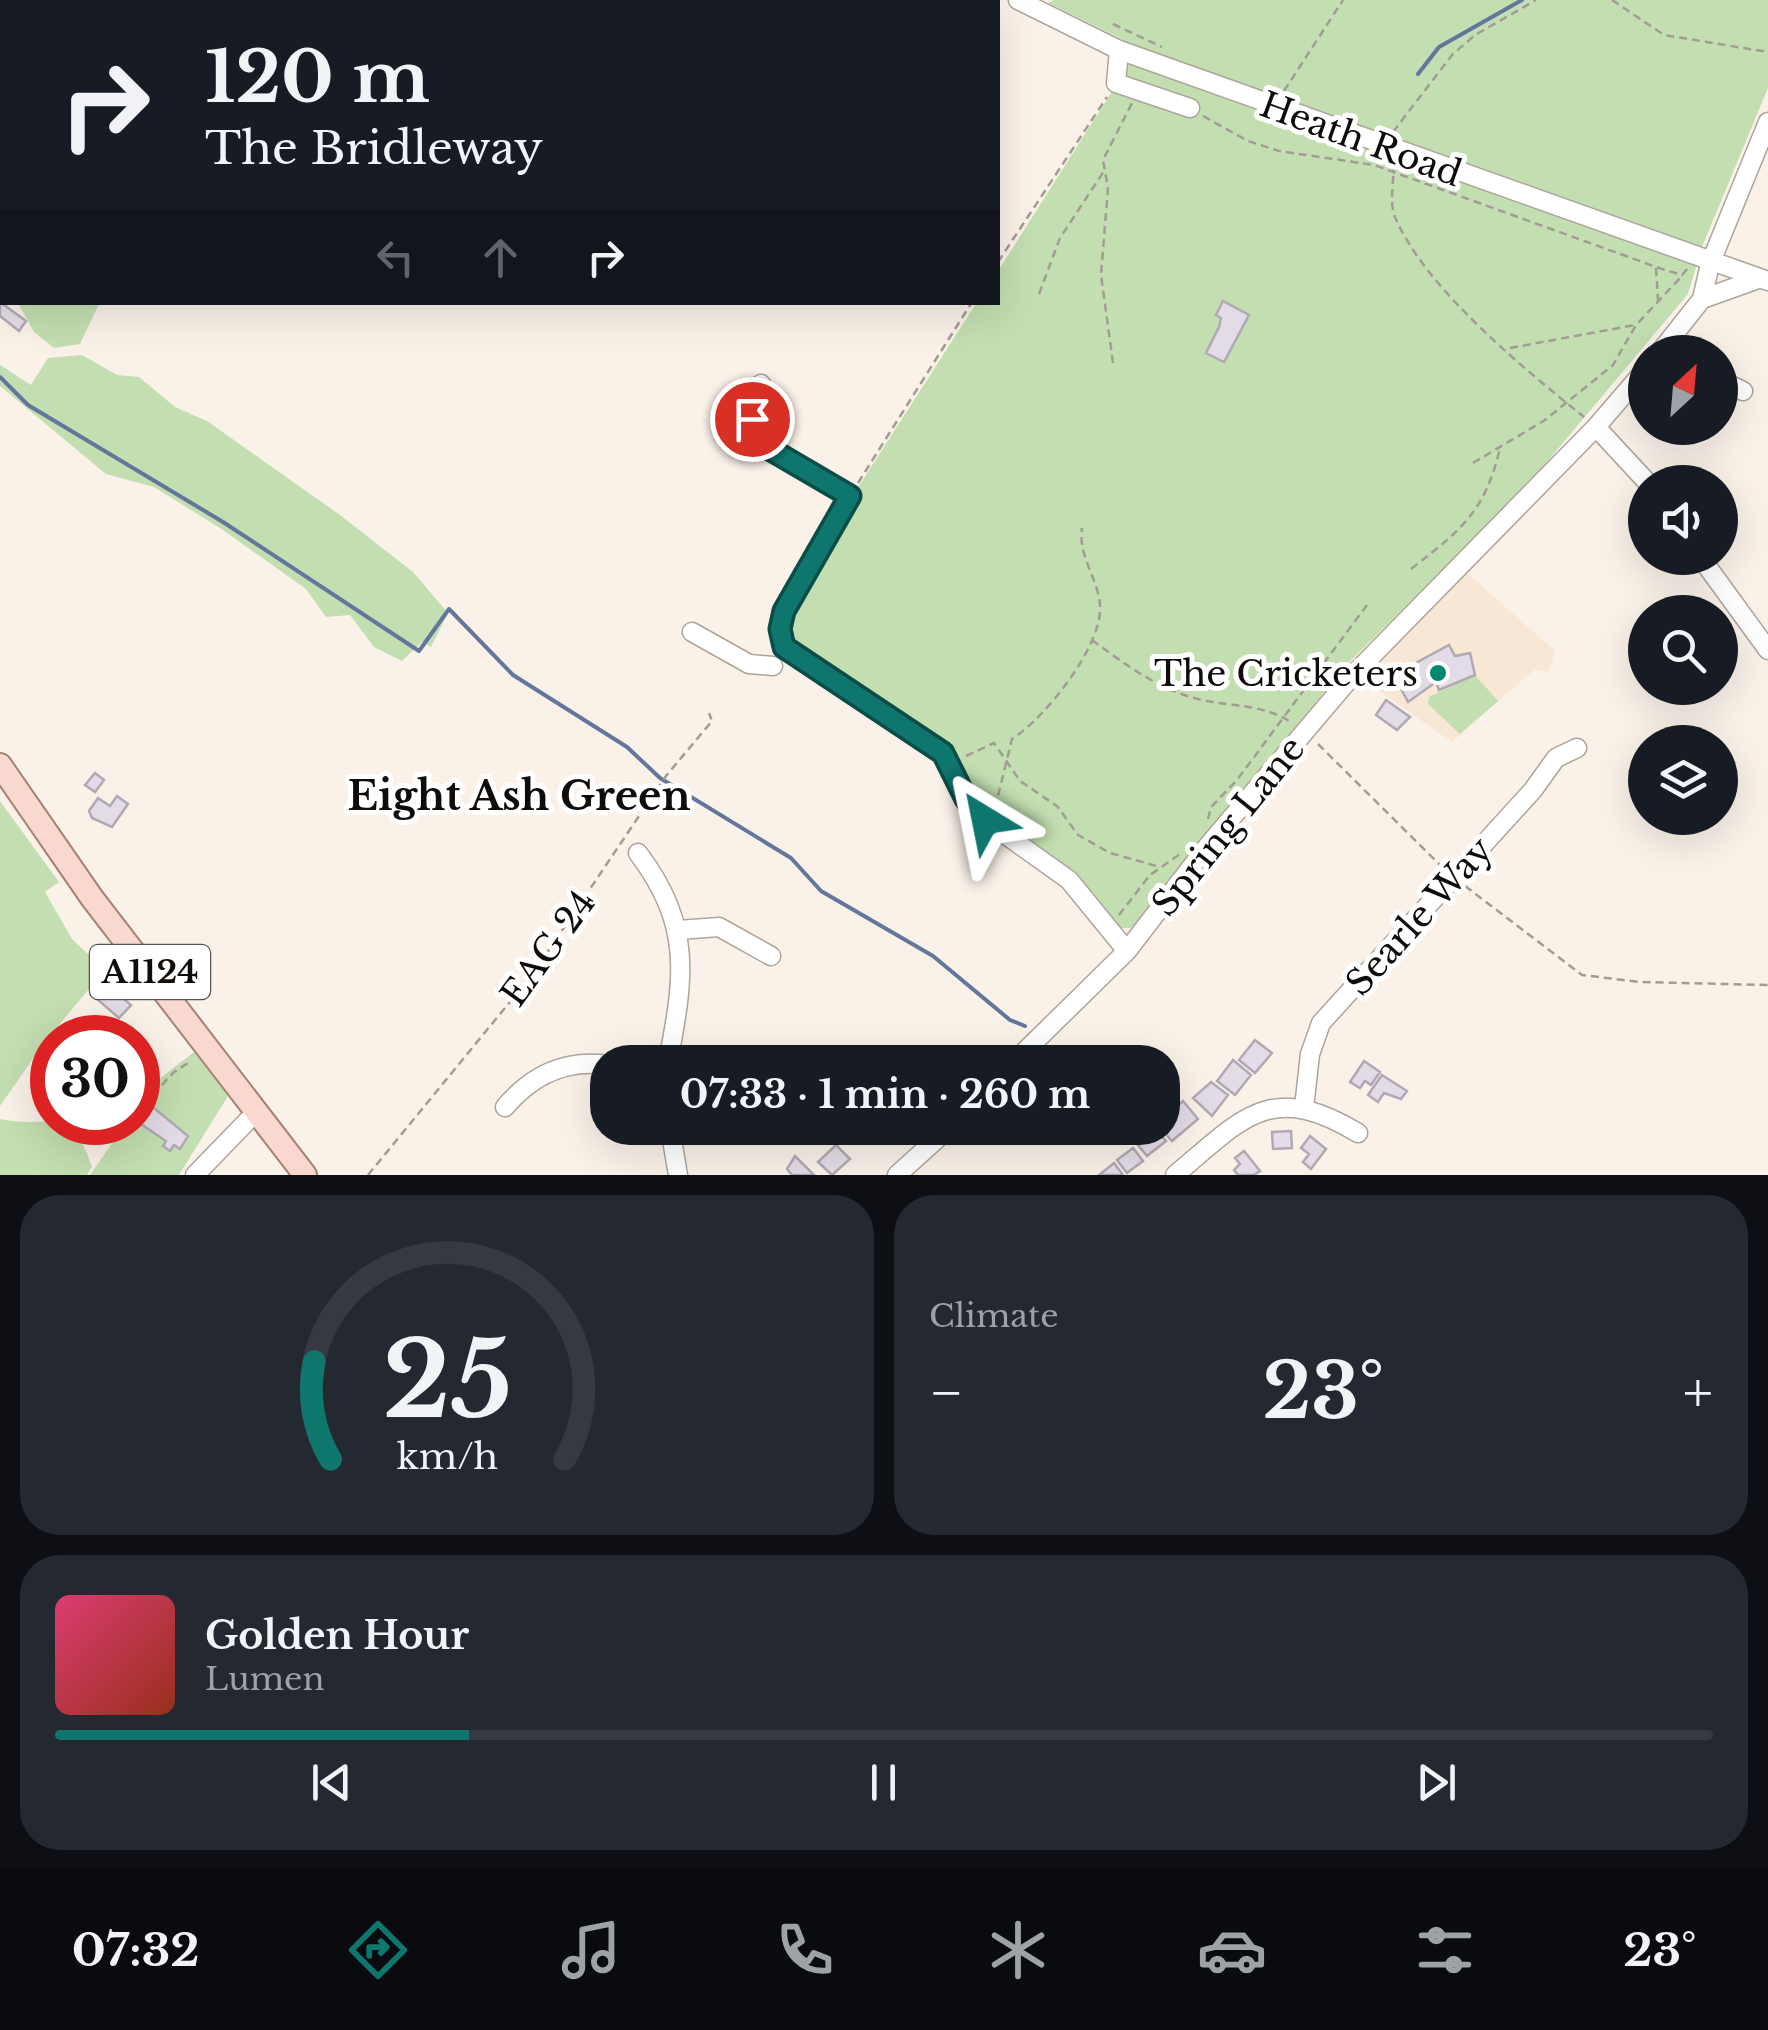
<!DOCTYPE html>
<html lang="en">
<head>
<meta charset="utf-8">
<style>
	:root { --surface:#171b24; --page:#242831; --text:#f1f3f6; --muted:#9ea1a6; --line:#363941; --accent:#0f766e }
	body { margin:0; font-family:"Libre Baskerville",serif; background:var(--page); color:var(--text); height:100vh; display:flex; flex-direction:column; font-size:38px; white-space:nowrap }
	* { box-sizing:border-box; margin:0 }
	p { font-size:32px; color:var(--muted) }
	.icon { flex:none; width:55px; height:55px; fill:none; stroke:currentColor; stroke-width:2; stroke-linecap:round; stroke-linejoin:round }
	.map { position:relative; height:1175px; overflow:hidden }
	.sheet { display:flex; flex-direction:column; gap:20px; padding:20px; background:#0d0f14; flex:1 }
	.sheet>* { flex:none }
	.top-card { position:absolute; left:0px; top:0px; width:1000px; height:305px; box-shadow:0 10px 40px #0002; background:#171b24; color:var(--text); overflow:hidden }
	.needle { width:65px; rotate:26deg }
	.fabs { position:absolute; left:1628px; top:335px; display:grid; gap:20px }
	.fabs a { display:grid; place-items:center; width:110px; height:110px; border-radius:50%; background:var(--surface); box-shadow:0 10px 40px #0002; font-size:50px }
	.speed { position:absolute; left:30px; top:1015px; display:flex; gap:20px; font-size:50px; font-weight:700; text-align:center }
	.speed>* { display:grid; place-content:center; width:130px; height:130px; border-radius:50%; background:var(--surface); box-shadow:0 10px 40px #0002; line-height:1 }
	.speed .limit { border:15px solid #d22; background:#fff; color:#111 }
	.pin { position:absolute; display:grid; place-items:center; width:85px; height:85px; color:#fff; margin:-42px; border:5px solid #fff; border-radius:50%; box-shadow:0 2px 10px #0007 }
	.me { position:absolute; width:110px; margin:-55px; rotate:325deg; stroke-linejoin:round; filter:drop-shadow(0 0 8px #0008) }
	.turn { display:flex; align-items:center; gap:35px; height:210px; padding:0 40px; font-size:45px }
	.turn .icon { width:130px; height:130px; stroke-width:2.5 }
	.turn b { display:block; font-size:70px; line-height:85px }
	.lanes { display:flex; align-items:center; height:95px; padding:0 40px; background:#0003; justify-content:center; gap:50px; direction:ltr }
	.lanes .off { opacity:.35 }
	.big { font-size:75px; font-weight:700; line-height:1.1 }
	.sheet .tile { flex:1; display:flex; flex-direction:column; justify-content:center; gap:15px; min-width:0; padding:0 35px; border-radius:40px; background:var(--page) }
	.sheet .dial { align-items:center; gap:0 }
	.dial svg { height:260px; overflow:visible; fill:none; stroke:var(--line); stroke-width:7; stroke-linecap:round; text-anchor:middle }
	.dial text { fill:var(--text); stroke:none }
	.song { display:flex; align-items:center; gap:30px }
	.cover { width:120px; height:120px; border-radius:15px; background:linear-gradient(135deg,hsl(340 70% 55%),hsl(10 70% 35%)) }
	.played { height:10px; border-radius:5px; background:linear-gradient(90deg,var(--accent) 25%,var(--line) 25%) }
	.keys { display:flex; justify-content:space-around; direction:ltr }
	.heat { display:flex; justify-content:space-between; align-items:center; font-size:55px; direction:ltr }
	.sheet .tiles { flex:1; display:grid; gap:20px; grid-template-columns:1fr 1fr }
	.tile:last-child { grid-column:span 2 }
	.trip { position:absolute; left:590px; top:1045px; width:590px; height:100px; border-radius:40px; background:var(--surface); box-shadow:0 10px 40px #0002; font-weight:700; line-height:100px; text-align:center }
	.dock { display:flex; height:160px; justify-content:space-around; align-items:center; background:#090b0e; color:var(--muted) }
	.dock .icon { width:70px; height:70px }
	.dock .selected { color:var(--accent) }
	.dock b { font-size:45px; color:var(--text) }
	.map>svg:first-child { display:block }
</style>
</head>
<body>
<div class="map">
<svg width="1768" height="1175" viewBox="0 0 1768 1175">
	<rect width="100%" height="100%" fill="#faf2e9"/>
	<path fill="#f8e7d5" d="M1467,573L1555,651L1549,672L1534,670L1452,742L1363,680Z"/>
	<path fill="#c3deb1" d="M1054,0H1768V88L1702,247L1688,294L1520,494L1348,663L1132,928H1119L1068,867L1018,837L967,782L798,648L785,628L846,506L970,313L977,303L998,302V271L1130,63L1122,39L1048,3Z
		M0,38L2,40V289L0,288Z
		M18,303L99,302V304L80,344L54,348L34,332Z
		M82,355L117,375L139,377L175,407L207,421L340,515L413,572L448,613L431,647L422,642L402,661L374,647L350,615L326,617L306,589L223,530L154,487L106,474L0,386V365L31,385L48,358Z
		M1475,675L1498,701L1460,734L1428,704L1429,697Z
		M0,801L59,882L45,892L72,939L105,970L43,1044L0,1106Z
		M194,1052L228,1096L179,1175H90L126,1123L138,1122C138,1089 169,1072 194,1052Z
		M0,1119C51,1130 70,1101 92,1167L87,1175H0Z"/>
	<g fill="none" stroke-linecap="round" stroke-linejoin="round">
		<path stroke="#63769b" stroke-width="4" d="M1418,74L1439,47L1522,0
			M0,377L28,405L223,522L419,651L449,609L513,675L627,747L660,778L791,858L821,891L933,956L1010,1020L1025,1026"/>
	</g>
	<path fill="#e3dce6" stroke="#b0a9b3" stroke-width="2.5" d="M1223,301L1249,315L1224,362L1206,353L1219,327L1221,318L1216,315Z
		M0,302L26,321L19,331L0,316Z
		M1449,645L1455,656L1470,653L1475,675L1439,690L1436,682L1408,702L1398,683L1406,680L1401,671Z
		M1386,700L1410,717L1397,730L1376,715Z
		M95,773L104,780L95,792L85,785Z
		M117,796L128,804L112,827L92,818L89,811L98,798L110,806Z
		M114,982L122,989L118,994L131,1005L119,1018L98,1000Z
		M1255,1040L1272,1053L1255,1073L1239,1060Z
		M1233,1060L1251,1075L1235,1095L1217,1081Z
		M1364,1061L1380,1072L1371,1085L1365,1081L1360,1088L1350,1082Z
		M1382,1075L1407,1091L1401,1099L1384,1093L1378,1102L1368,1095Z
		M1211,1082L1228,1095L1212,1116L1193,1098Z
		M1183,1101L1198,1119L1172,1141L1160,1128L1162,1119Z
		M149,1104L188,1136L180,1149L174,1145L170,1151L163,1146L166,1141L138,1122L141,1110Z
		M1156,1129L1166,1141L1147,1156L1137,1144Z
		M1291,1131L1292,1148L1273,1149L1272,1132Z
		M1310,1136L1326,1149L1311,1169L1303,1162L1309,1154L1301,1148Z
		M836,1145L850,1159L832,1175L818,1162Z
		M1133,1148L1143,1161L1127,1173L1117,1160Z
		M1244,1151L1260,1171L1254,1175H1238L1234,1170L1240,1164L1235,1158Z
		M795,1156L814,1175H792L787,1169Z
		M1114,1163L1123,1175H1099Z"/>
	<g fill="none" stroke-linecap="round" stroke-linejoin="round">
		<g stroke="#ada59c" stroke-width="21">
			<path id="minor" d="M1018,0L1119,50L1768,281
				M1119,50L1116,83L1190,108
				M1702,299L1758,279
				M1660,352L1702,299L1710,264L1768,122
				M1720,380L1743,391
				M761,384L752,419L763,445L850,496L784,611L780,629L784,647L943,753L967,799L985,820L1069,880L1127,951
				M1596,427L1647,482
				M1701,558L1768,650
				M692,632L749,664L773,666
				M638,853C693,926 684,978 668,1062
				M678,930L719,927L771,956
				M1014,1062L1127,951L1206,848L1352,676L1596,427L1645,370
				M505,1107C532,1075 565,1059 608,1065
				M1304,1108L1310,1054L1321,1023L1533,790L1556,758L1577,748
				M670,1128L678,1175
				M195,1175L257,1111
				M897,1175L949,1128
				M1175,1175C1243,1118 1270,1080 1358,1133"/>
		</g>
		<g stroke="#a48175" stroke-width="26">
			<path id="major" d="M0,765L92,898L305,1175"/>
		</g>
		<path stroke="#a29c95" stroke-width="2.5" stroke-dasharray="8 5" stroke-linecap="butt" d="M1612,0L1664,35L1768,52
			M1113,24L1162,47
			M1284,91L1343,0
			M1203,116L1248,141L1279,151L1374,165L1659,268L1682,275L1688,268
			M1393,132L1452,55L1475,35L1536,0
			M1394,163C1394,179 1389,202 1395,217C1425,288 1523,368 1584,417
			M998,262L1107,97
			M1656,268L1658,300
			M1039,294L1060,238L1104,171
			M1510,348L1635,325
			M1113,363L1101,275L1108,188L1103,160L1132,103
			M1473,463L1545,420L1613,365L1636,325L1682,276
			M858,483L972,302
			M1411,569C1461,530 1485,512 1500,448
			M1092,640C1125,664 1160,691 1202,700C1234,707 1264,704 1292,723
			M1318,744L1440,865
			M966,756L994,743L1020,781L1057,806L1078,835L1110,853L1160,867
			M995,808L1012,739C1044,719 1104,645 1100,604C1097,576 1078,557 1082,528
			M1208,819L1211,807L1237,780L1370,601
			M1465,886L1582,975L1640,982L1768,985
			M1119,915L1150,875L1180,854
			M144,1104L174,1072L191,1061
			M368,1175L532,975L666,776L712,721L709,713"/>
		<use href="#minor" stroke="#fff" stroke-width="18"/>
		<use href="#major" stroke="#f9d9cf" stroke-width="22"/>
	</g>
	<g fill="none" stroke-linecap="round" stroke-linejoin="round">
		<g stroke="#0a4d48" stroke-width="25">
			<path id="route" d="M752,419L763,445L850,496L784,611L780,629L784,647L943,753L966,799L985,820"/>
		</g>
		<use href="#route" stroke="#0f766e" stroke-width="18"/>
	</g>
	<circle fill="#00896f" stroke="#fff" stroke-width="4" cx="1438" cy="673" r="10"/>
	<g text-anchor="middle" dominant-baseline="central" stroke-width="10" stroke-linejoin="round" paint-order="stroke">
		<rect fill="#fff" stroke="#575553" stroke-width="2.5" x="90" y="945" width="120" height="54" rx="8"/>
		<g font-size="32" font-weight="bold" fill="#0f0c09">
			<text x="150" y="972">A1124</text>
		</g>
		<g font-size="35" fill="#0f0c09" stroke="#fff">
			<text transform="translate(1361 139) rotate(20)">Heath Road</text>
			<text transform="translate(1228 826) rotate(-51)">Spring Lane</text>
			<text transform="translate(1419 916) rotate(-48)">Searle Way</text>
			<text transform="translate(548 948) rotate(-54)">EAG 24</text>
		</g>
		<g font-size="35" fill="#0f0c09" stroke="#fff" text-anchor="end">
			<text x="1418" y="673">The Cricketers</text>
		</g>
		<g font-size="40" font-weight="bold" fill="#0f0c09" stroke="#fff">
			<text x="519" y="796">Eight Ash Green</text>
		</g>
	</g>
</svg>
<div class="fabs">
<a><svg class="needle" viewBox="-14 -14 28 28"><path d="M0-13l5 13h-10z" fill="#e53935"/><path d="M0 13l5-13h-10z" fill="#9ea1a6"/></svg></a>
<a><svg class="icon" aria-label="sound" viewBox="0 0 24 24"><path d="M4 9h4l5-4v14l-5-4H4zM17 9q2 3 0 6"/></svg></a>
<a><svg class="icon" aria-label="search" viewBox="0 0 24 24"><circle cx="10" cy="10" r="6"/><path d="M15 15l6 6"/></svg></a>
<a><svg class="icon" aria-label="layers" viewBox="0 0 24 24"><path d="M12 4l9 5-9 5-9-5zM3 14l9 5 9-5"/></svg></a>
</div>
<div class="speed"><div class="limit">30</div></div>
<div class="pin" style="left:752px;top:419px;background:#d93025"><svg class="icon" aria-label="arrive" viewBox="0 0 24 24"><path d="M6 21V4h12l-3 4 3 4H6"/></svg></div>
<svg class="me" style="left:985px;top:820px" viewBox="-20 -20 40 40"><path d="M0-17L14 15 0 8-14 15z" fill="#0f766e" stroke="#fff" stroke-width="4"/></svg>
<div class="trip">07:33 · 1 min · 260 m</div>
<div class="top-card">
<div class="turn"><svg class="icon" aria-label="right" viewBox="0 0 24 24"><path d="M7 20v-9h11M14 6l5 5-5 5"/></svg><div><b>120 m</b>The Bridleway</div></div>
<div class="lanes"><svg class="icon off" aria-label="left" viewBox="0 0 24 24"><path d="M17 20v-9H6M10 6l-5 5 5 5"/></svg><svg class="icon off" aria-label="ahead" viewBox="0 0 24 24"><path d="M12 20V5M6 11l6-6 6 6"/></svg><svg class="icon" aria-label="right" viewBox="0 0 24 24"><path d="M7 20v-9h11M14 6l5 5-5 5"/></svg></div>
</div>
</div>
<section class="sheet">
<div class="tiles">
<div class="tile dial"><svg viewBox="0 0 100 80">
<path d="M14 69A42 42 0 1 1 86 69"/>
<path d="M14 69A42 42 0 0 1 9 39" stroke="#0f766e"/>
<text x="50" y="56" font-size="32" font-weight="700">25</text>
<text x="50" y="72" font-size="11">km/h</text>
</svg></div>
<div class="tile"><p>Climate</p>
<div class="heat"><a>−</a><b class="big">23°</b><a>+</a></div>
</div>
<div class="tile">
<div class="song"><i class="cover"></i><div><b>Golden Hour</b><p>Lumen</p></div></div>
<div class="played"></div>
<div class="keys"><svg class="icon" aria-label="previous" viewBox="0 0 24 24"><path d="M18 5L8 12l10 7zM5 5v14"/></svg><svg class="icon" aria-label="pause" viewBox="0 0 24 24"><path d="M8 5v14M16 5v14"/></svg><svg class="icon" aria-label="next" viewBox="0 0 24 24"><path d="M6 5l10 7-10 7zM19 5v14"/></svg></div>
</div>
</div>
</section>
<nav class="dock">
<b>07:32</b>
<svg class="icon selected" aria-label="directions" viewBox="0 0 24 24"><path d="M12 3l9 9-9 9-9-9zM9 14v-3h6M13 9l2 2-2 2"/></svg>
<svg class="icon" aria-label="music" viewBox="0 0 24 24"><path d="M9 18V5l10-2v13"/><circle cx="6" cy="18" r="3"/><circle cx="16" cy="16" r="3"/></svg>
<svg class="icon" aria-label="phone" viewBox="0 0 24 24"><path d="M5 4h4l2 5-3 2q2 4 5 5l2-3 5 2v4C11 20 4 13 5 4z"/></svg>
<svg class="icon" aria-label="climate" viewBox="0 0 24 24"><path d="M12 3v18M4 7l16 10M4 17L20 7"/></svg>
<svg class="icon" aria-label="car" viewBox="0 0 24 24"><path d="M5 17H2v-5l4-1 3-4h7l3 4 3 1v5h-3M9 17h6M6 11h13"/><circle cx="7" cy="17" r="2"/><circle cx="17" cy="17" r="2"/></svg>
<svg class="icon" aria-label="filters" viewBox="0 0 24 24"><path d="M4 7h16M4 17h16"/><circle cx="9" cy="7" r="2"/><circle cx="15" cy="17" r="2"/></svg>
<b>23°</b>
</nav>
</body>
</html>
